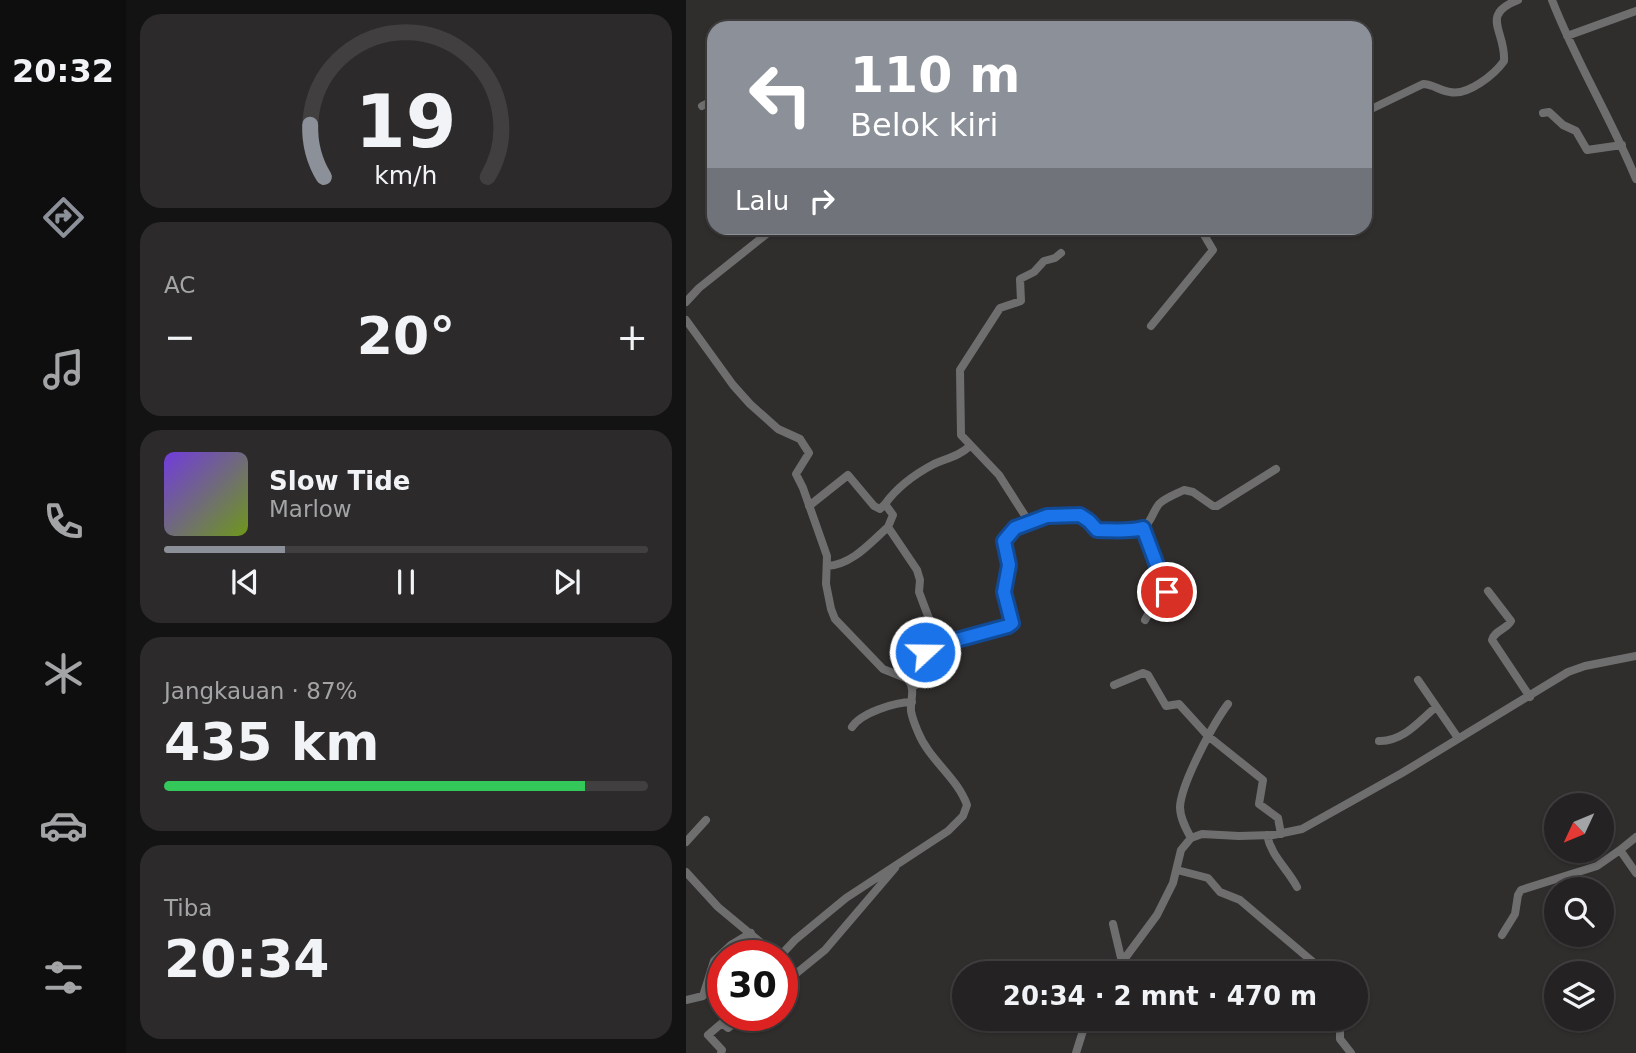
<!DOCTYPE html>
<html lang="id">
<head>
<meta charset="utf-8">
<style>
	:root { --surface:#242222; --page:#2c2a2a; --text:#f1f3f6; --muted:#a3a4a5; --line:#413f40; --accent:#8c9099 }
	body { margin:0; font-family:"DejaVu Sans",sans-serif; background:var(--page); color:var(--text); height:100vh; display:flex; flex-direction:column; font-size:26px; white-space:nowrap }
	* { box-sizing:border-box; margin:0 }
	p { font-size:23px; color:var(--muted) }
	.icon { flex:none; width:38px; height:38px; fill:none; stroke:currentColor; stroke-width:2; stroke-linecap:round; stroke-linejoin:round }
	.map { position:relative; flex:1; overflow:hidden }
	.drawer { display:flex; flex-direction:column; gap:14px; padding:14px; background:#141313; width:560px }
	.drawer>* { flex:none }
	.hud { position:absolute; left:21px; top:21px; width:665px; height:214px; border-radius:21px; box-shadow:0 2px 5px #0004,0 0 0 2px var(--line); background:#8c9099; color:#fff; overflow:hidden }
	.needle { width:46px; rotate:226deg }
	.tools { position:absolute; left:858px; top:793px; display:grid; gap:14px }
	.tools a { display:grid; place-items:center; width:70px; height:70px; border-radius:50%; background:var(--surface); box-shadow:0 2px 5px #0004,0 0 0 2px var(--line); font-size:35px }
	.speed { position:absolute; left:21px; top:940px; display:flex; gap:14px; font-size:35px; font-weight:700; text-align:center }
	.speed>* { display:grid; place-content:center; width:91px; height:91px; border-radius:50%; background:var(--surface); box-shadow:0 2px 5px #0004,0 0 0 2px var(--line); line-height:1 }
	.speed .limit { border:10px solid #d22; background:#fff; color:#111 }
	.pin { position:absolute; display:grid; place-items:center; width:60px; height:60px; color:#fff; margin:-30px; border:4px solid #fff; border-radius:50%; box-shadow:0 2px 7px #0007 }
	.me { position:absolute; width:77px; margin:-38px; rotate:69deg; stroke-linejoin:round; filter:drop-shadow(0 0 5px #0008) }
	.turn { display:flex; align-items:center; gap:24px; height:147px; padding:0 28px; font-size:32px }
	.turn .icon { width:91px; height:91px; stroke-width:2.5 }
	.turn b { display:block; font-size:49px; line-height:60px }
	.then { display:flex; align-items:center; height:66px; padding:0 28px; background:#0003; gap:14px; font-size:26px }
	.big { font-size:52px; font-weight:700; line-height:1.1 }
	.drawer .widget { flex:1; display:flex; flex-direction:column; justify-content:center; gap:10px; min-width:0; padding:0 24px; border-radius:21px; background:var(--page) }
	.drawer .dial { align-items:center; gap:0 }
	.dial svg { height:182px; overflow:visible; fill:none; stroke:var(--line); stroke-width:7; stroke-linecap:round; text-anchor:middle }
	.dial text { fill:var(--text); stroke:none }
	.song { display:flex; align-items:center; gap:21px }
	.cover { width:84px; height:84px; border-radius:10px; background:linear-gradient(135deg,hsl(260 70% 55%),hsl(80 70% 35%)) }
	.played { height:7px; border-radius:4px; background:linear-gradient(90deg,var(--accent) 25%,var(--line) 25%) }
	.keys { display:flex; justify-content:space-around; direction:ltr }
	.heat { display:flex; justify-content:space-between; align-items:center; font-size:38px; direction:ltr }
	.charge { height:10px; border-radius:5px; background:linear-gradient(90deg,#34c759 87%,var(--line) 0) }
	.trip { position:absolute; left:266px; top:961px; width:416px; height:70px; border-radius:35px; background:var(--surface); box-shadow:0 2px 5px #0004,0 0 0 2px var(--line); font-weight:700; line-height:70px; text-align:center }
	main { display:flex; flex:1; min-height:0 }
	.tabs { display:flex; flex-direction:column; width:126px; justify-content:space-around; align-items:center; background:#0e0e0e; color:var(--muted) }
	.tabs .icon { width:49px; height:49px }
	.tabs .selected { color:var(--accent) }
	.tabs b { font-size:32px; color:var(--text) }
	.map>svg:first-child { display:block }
</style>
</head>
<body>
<main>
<nav class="tabs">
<b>20:32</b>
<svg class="icon selected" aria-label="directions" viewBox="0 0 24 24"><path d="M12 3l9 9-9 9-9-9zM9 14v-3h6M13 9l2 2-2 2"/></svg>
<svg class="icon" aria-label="music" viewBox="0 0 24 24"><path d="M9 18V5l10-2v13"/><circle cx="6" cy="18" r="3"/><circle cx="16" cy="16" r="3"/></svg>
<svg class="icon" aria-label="phone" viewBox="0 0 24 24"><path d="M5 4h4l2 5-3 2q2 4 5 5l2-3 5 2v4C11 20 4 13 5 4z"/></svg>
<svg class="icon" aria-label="climate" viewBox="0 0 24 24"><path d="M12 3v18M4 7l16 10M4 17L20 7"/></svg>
<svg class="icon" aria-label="car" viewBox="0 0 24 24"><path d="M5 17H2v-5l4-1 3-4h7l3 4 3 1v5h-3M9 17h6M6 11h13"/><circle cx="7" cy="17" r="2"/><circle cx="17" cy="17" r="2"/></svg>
<svg class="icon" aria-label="filters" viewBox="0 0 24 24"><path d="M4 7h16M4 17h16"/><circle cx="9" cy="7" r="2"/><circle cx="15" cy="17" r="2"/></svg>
</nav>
<section class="drawer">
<div class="widget dial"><svg viewBox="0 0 100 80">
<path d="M14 69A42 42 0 1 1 86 69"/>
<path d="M14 69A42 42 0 0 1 8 46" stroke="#8c9099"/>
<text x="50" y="56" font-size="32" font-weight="700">19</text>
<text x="50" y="72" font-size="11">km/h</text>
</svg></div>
<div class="widget"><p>AC</p>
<div class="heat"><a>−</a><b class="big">20°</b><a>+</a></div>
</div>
<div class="widget">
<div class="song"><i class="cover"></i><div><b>Slow Tide</b><p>Marlow</p></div></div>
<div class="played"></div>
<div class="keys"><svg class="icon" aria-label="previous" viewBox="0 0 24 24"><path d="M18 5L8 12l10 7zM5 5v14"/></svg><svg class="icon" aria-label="pause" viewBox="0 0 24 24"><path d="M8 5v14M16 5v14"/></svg><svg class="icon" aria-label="next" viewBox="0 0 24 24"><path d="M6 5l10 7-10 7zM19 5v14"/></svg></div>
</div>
<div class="widget"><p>Jangkauan · 87%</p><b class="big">435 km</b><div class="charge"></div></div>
<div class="widget"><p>Tiba</p><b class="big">20:34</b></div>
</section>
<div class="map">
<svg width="950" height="1053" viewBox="0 0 950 1053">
	<rect width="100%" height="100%" fill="#302e2d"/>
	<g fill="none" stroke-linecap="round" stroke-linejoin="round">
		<path stroke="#6f6e6e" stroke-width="8" d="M866,0C890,62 925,118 950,179
			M202,28C214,24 224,23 236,28
			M881,36L950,11
			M16,106L28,100
			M679,112L737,84C747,84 754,91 764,92C782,96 809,74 818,61C820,31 793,15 832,0
			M857,113L863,112L877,125L890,131L901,150L936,145
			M0,302L13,288L88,228
			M0,320L47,385L64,404L92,429L114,439L123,453L110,474L117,488L141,556L140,584L145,609L149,619L197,669L222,679C230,691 224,698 225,711C226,717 229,725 232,732C243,760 271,777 281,805L277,816L262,831L160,898L109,940L94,956
			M465,326L527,250L514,228
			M199,504C212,486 229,474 248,464C262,458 273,456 284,446
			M123,506L162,475L188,506L194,509L199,504L207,515L202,527L231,570L234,580L233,592L253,645
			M343,522L313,475L275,435L274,370L314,308L335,301L334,279L348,272L358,261L369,258L375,253
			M457,528L481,593L465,609L459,620
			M141,566C166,565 185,542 202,527
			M802,591L825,621C821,629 808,631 806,640L844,697
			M732,680L772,738
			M428,685L457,673L462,675L480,706L493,704L522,736L577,780L573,804L592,818L595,834
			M226,687L245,676L239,654L243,648L322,626L326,623L318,592L323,565L318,541L329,528L361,516L394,515L403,521L411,530C419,530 453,530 457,528C465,523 467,511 473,504C479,498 490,494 498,490L507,492L527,506H531L590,469
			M166,727C175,713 209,702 226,702
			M693,741C717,742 733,721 750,707
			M581,835C585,856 601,868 611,887
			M950,837L934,850L950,873
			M505,838C500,829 494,818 494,807C495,784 527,724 542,704
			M0,842L20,820
			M491,870L522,878L534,892L554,900L640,973
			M0,872L32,907L91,956
			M427,924L436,962
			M816,935L829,914L832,895L835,890L911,866L934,850
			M428,973L471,915L487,883L495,850L505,838L516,834L553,836L587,835L616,829L716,773L882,672L899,666L950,656
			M96,985L139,950L209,868
			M0,1000L17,996L28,961L45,945L65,933
			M654,1018V1039L665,1053
			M35,1053L36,1050L22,1035L36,1023L42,1028L59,1015
			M390,1053L401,1018"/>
	</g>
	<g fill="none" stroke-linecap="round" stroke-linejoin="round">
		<g stroke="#114b97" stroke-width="18">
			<path id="route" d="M239,652L245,647L322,626L326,623L318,592L323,565L318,541L329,528L361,516L394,515L403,521L411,530C426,530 443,532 457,528L481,592"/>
		</g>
		<use href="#route" stroke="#1a73e8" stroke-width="12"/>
	</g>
</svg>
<div class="tools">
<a><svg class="needle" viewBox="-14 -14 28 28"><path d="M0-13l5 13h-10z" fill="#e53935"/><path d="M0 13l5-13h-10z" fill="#a3a4a5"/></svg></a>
<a><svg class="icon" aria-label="search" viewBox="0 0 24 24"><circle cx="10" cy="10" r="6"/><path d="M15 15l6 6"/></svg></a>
<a><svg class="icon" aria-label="layers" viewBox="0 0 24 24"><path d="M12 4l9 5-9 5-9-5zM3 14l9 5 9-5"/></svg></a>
</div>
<div class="speed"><div class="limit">30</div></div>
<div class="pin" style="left:481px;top:592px;background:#d93025"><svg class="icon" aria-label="arrive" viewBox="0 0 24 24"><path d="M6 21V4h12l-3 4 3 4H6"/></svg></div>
<svg class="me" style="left:239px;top:652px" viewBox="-20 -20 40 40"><circle r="17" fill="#1a73e8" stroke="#fff" stroke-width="3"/><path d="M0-11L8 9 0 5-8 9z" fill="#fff"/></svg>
<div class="trip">20:34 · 2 mnt · 470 m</div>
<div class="hud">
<div class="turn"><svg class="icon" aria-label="left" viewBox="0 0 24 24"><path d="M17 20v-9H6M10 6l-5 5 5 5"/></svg><div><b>110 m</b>Belok kiri</div></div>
<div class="then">Lalu<svg class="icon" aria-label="right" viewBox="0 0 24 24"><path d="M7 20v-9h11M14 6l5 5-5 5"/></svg></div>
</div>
</div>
</main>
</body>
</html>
